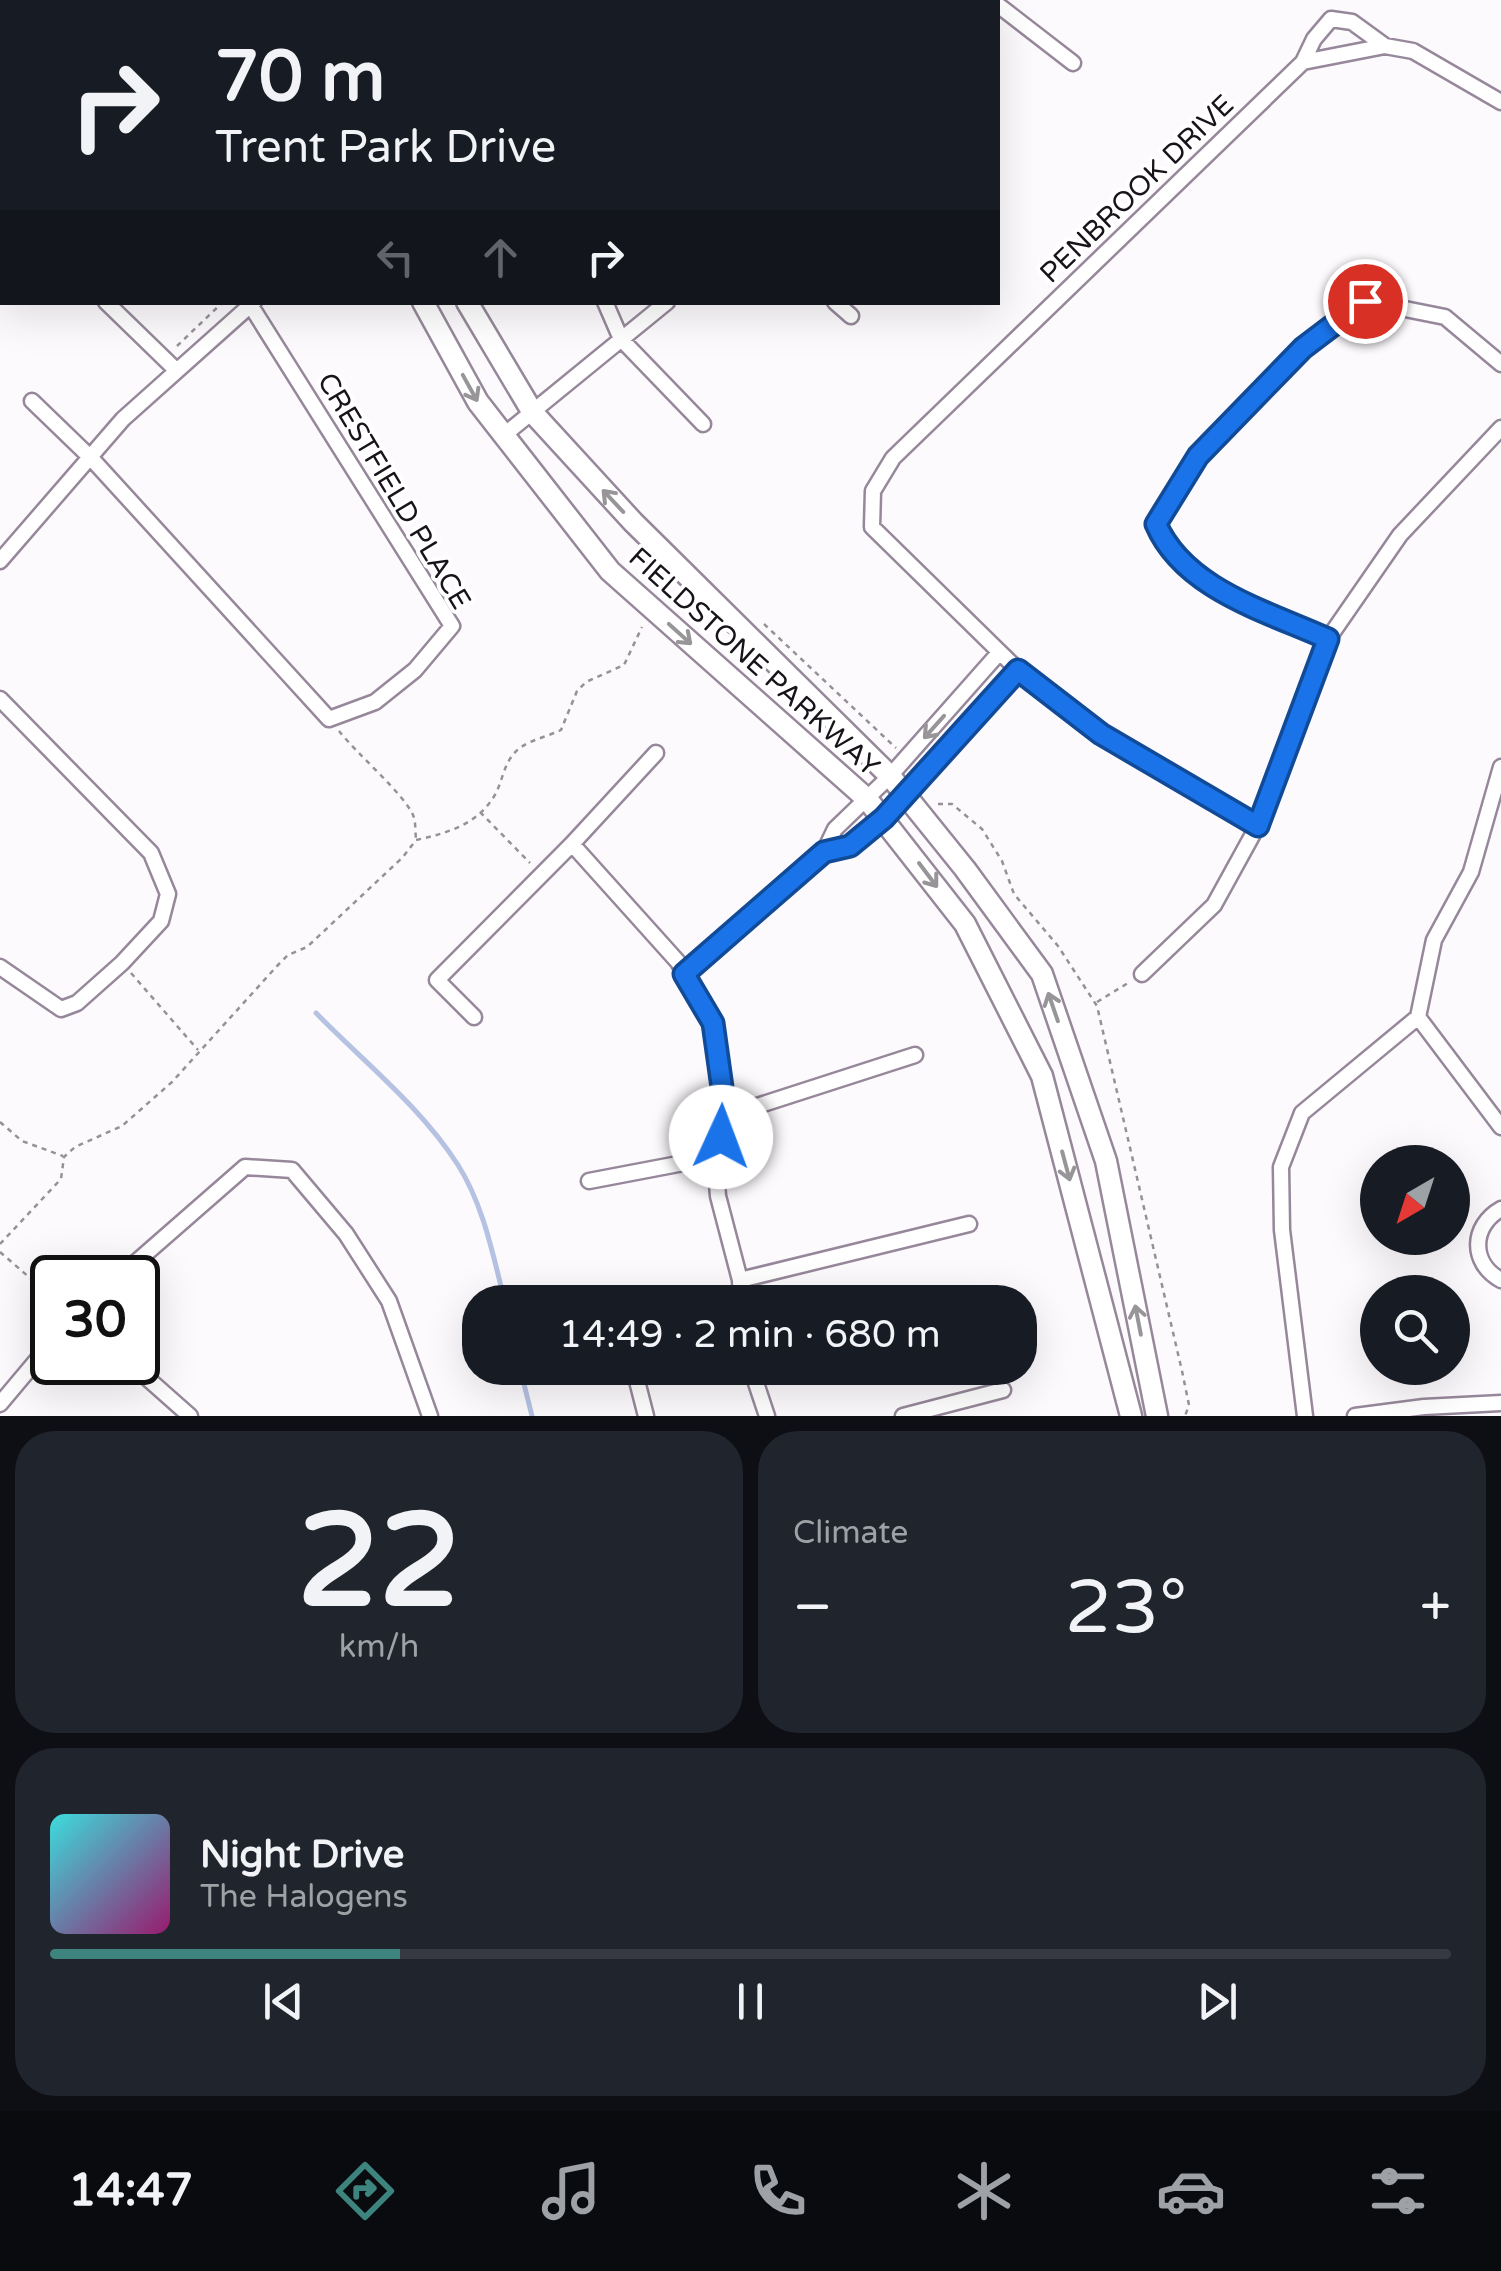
<!DOCTYPE html>
<html lang="en">
<head>
<meta charset="utf-8">
<style>
	:root { --surface:#171b24; --page:#20242c; --text:#f1f3f6; --muted:#9ea1a6; --line:#363941; --accent:#3d847f }
	body { margin:0; font-family:"Varela Round",sans-serif; background:var(--page); color:var(--text); height:100vh; display:flex; flex-direction:column; font-size:38px; white-space:nowrap }
	* { box-sizing:border-box; margin:0 }
	p { font-size:32px; color:var(--muted) }
	.icon { flex:none; width:55px; height:55px; fill:none; stroke:currentColor; stroke-width:2; stroke-linecap:round; stroke-linejoin:round }
	.map { position:relative; height:1416px; overflow:hidden }
	.drawer { display:flex; flex-direction:column; gap:15px; padding:15px; background:#0d0f14; flex:1 }
	.drawer>* { flex:none }
	.top-card { position:absolute; left:0px; top:0px; width:1000px; height:305px; box-shadow:0 10px 40px #0002; background:#171b24; color:var(--text); overflow:hidden }
	.needle { width:65px; rotate:219deg }
	.buttons { position:absolute; left:1360px; top:1145px; display:grid; gap:20px }
	.buttons a { display:grid; place-items:center; width:110px; height:110px; border-radius:50%; background:var(--surface); box-shadow:0 10px 40px #0002; font-size:50px }
	.speed { position:absolute; left:30px; top:1255px; display:flex; gap:20px; font-size:50px; font-weight:700; text-align:center }
	.speed>* { display:grid; place-content:center; width:130px; height:130px; border-radius:50%; background:var(--surface); box-shadow:0 10px 40px #0002; line-height:1 }
	.speed .limit { border:5px solid #111; border-radius:15px; background:#fff; color:#111 }
	.pin { position:absolute; display:grid; place-items:center; width:85px; height:85px; color:#fff; margin:-42px; border:5px solid #fff; border-radius:50%; box-shadow:0 2px 10px #0007 }
	.me { position:absolute; width:110px; margin:-55px; rotate:2deg; stroke-linejoin:round; filter:drop-shadow(0 0 8px #0008) }
	.turn { display:flex; align-items:center; gap:35px; height:210px; padding:0 50px; font-size:45px }
	.turn .icon { width:130px; height:130px; stroke-width:2.5 }
	.turn b { display:block; font-size:70px; line-height:85px }
	.lanes { display:flex; align-items:center; height:95px; padding:0 50px; background:#0003; justify-content:center; gap:50px; direction:ltr }
	.lanes .off { opacity:.35 }
	.big { font-size:75px; font-weight:600; line-height:1.1 }
	.drawer .card { flex:1; display:flex; flex-direction:column; justify-content:center; gap:15px; min-width:0; padding:0 35px; border-radius:40px; background:var(--page) }
	.drawer .dial { align-items:center; gap:0 }
	.dial b { font-size:130px; line-height:1 }
	.song { display:flex; align-items:center; gap:30px }
	.cover { width:120px; height:120px; border-radius:15px; background:linear-gradient(135deg,hsl(180 70% 55%),hsl(320 70% 35%)) }
	.played { height:10px; border-radius:5px; background:linear-gradient(90deg,var(--accent) 25%,var(--line) 25%) }
	.keys { display:flex; justify-content:space-around; direction:ltr }
	.heat { display:flex; justify-content:space-between; align-items:center; font-size:55px; direction:ltr }
	.drawer .tiles { flex:1; display:grid; gap:15px; grid-template-columns:1fr 1fr }
	.card:last-child { grid-column:span 2 }
	.trip { position:absolute; left:462px; top:1285px; width:575px; height:100px; border-radius:40px; background:var(--surface); box-shadow:0 10px 40px #0002; font-weight:600; line-height:100px; text-align:center }
	.dock { display:flex; height:160px; justify-content:space-around; align-items:center; background:#090b0e; color:var(--muted) }
	.dock .icon { width:70px; height:70px }
	.dock .active { color:var(--accent) }
	.dock b { font-size:45px; color:var(--text) }
	.map>svg:first-child { display:block }
</style>
</head>
<body>
<div class="map">
<svg width="1501" height="1416" viewBox="0 0 1501 1416">
	<rect width="100%" height="100%" fill="#fdfafe"/>
	<g fill="none" stroke-linecap="round" stroke-linejoin="round">
		<path stroke="#b5c2e2" stroke-width="5" d="M316,1013C364,1062 421,1107 458,1165C484,1206 493,1256 505,1302
			M520,1368L532,1416"/>
		<g stroke="#96889a" stroke-width="19">
			<path id="street" d="M50,0L53,2
				M683,0L686,2
				M457,2V0
				M749,2L752,0
				M981,2L984,0
				M998,5L1073,63
				M1303,62L1314,39L1331,19L1352,22L1385,46
				M0,117L2,113
				M0,190L2,192
				M106,302L176,370
				M605,302L621,339L703,424
				M835,302L851,316
				M32,401L91,458L329,719L375,702L415,670L452,626L251,306
				M504,435L667,302
				M0,561L123,419L254,302
				M1328,639C1266,611 1185,589 1155,524L1199,456L1303,348L1365,301L1445,317L1501,364
				M0,699L151,853L168,894L161,921L122,963L77,1003L61,1009L0,967
				M1258,825L1101,734L1018,670L872,527L873,491L893,458L1303,62L1385,46L1413,51L1501,102
				M572,844L678,962L713,1023L726,1116L715,1157L718,1196L740,1280L741,1302
				M824,852L851,845L884,818L1018,670
				M684,974L824,852L835,829L890,776L998,654
				M1142,974L1214,905L1258,825L1273,790L1328,639L1400,535L1501,428
				M474,1017L437,980L572,844L656,753
				M1418,1017L1501,1127
				M726,1116L915,1055
				M589,1181L715,1157
				M1501,1209C1471,1226 1470,1263 1501,1280
				M118,1278L245,1167L292,1170L346,1234L389,1301L430,1416
				M740,1280L969,1224
				M129,1362L190,1416
				M751,1368L767,1416
				M0,1404L52,1342
				M646,1416L636,1377L694,1368
				M903,1416L1003,1390
				M1305,1416L1282,1230L1281,1167L1302,1113L1418,1017L1434,940L1471,872L1501,767
				M1355,1416L1424,1407L1501,1403"/>
		</g>
		<g stroke="#96889a" stroke-width="25">
			<path id="secondary" d="M232,0L234,2
				M289,0L291,2
				M423,302L478,402L610,571L867,799L965,924L1042,1076L1131,1416
				M467,302L533,413L633,522L890,776L965,869L1042,974L1106,1161L1157,1416"/>
		</g>
		<path stroke="#959196" stroke-width="2.5" stroke-dasharray="5 5" stroke-linecap="butt" d="M197,0L199,2
			M177,346L223,302
			M764,624L896,748
			M339,731C356,753 404,794 413,815C416,822 415,831 416,839
			M938,804H952L982,829L1002,861L1014,894L1058,946L1097,1006L1182,1371L1189,1405L1185,1416
			M480,812L530,863
			M131,973L198,1050
			M1097,1002L1128,983
			M0,1122L22,1141L63,1156
			M0,1244L61,1179L64,1157L75,1147L122,1126L172,1082L277,966L288,955L307,947L403,857L416,840C448,833 479,824 496,793C502,781 504,766 512,756C522,741 545,738 561,730L577,691L586,682L624,665L642,627
			M0,1252L52,1297"/>
		<use href="#street" stroke="#fff" stroke-width="14"/>
		<use href="#secondary" stroke="#fff" stroke-width="20"/>
	</g>
	<defs><path id="oneway-shaft" d="M-6 0H5M1.5-3L5.5 0L1.5 3" fill="none" stroke-width="1.6" stroke-linecap="round" stroke-linejoin="round" transform="scale(2.5)"/></defs>
	<g stroke="#979598">
		<use href="#oneway-shaft" transform="translate(470 388) rotate(61)"/>
		<use href="#oneway-shaft" transform="translate(613 501) rotate(-133)"/>
		<use href="#oneway-shaft" transform="translate(680 634) rotate(42)"/>
		<use href="#oneway-shaft" transform="translate(934 727) rotate(132)"/>
		<use href="#oneway-shaft" transform="translate(928 875) rotate(53)"/>
		<use href="#oneway-shaft" transform="translate(1053 1007) rotate(-109)"/>
		<use href="#oneway-shaft" transform="translate(1066 1166) rotate(75)"/>
		<use href="#oneway-shaft" transform="translate(1138 1320) rotate(-101)"/>
	</g>
	<g fill="none" stroke-linecap="round" stroke-linejoin="round">
		<g stroke="#114b97" stroke-width="25">
			<path id="route" d="M721,1137L726,1116L713,1023L684,974L824,852L850,846L884,818L1018,670L1101,734L1258,826L1328,639C1266,611 1184,589 1156,524L1198,456L1303,348L1365,301"/>
		</g>
		<use href="#route" stroke="#1a73e8" stroke-width="18"/>
	</g>
	<g text-anchor="middle" dominant-baseline="central" stroke-width="8" stroke-linejoin="round" paint-order="stroke">
		<g font-size="28" fill="#18131a" stroke="#fff">
			<text transform="translate(1137 189) rotate(-44)">PENBROOK DRIVE</text>
			<text transform="translate(394 491) rotate(59)">CRESTFIELD PLACE</text>
			<text transform="translate(754 662) rotate(42)">FIELDSTONE PARKWAY</text>
		</g>
	</g>
</svg>
<div class="buttons">
<a><svg class="needle" viewBox="-14 -14 28 28"><path d="M0-13l5 13h-10z" fill="#e53935"/><path d="M0 13l5-13h-10z" fill="#9ea1a6"/></svg></a>
<a><svg class="icon" aria-label="search" viewBox="0 0 24 24"><circle cx="10" cy="10" r="6"/><path d="M15 15l6 6"/></svg></a>
</div>
<div class="speed"><div class="limit">30</div></div>
<div class="pin" style="left:1365px;top:301px;background:#d93025"><svg class="icon" aria-label="arrive" viewBox="0 0 24 24"><path d="M6 21V4h12l-3 4 3 4H6"/></svg></div>
<svg class="me" style="left:721px;top:1137px" viewBox="-20 -20 40 40"><circle r="19" fill="#fff"/><path d="M0-13L10 11 0 6-10 11z" fill="#1a73e8"/></svg>
<div class="trip">14:49 · 2 min · 680 m</div>
<div class="top-card">
<div class="turn"><svg class="icon" aria-label="right" viewBox="0 0 24 24"><path d="M7 20v-9h11M14 6l5 5-5 5"/></svg><div><b>70 m</b>Trent Park Drive</div></div>
<div class="lanes"><svg class="icon off" aria-label="left" viewBox="0 0 24 24"><path d="M17 20v-9H6M10 6l-5 5 5 5"/></svg><svg class="icon off" aria-label="ahead" viewBox="0 0 24 24"><path d="M12 20V5M6 11l6-6 6 6"/></svg><svg class="icon" aria-label="right" viewBox="0 0 24 24"><path d="M7 20v-9h11M14 6l5 5-5 5"/></svg></div>
</div>
</div>
<section class="drawer">
<div class="tiles">
<div class="card dial"><b>22</b><p>km/h</p></div>
<div class="card"><p>Climate</p>
<div class="heat"><a>−</a><b class="big">23°</b><a>+</a></div>
</div>
<div class="card">
<div class="song"><i class="cover"></i><div><b>Night Drive</b><p>The Halogens</p></div></div>
<div class="played"></div>
<div class="keys"><svg class="icon" aria-label="previous" viewBox="0 0 24 24"><path d="M18 5L8 12l10 7zM5 5v14"/></svg><svg class="icon" aria-label="pause" viewBox="0 0 24 24"><path d="M8 5v14M16 5v14"/></svg><svg class="icon" aria-label="next" viewBox="0 0 24 24"><path d="M6 5l10 7-10 7zM19 5v14"/></svg></div>
</div>
</div>
</section>
<nav class="dock">
<b>14:47</b>
<svg class="icon active" aria-label="directions" viewBox="0 0 24 24"><path d="M12 3l9 9-9 9-9-9zM9 14v-3h6M13 9l2 2-2 2"/></svg>
<svg class="icon" aria-label="music" viewBox="0 0 24 24"><path d="M9 18V5l10-2v13"/><circle cx="6" cy="18" r="3"/><circle cx="16" cy="16" r="3"/></svg>
<svg class="icon" aria-label="phone" viewBox="0 0 24 24"><path d="M5 4h4l2 5-3 2q2 4 5 5l2-3 5 2v4C11 20 4 13 5 4z"/></svg>
<svg class="icon" aria-label="climate" viewBox="0 0 24 24"><path d="M12 3v18M4 7l16 10M4 17L20 7"/></svg>
<svg class="icon" aria-label="car" viewBox="0 0 24 24"><path d="M5 17H2v-5l4-1 3-4h7l3 4 3 1v5h-3M9 17h6M6 11h13"/><circle cx="7" cy="17" r="2"/><circle cx="17" cy="17" r="2"/></svg>
<svg class="icon" aria-label="filters" viewBox="0 0 24 24"><path d="M4 7h16M4 17h16"/><circle cx="9" cy="7" r="2"/><circle cx="15" cy="17" r="2"/></svg>
</nav>
</body>
</html>
